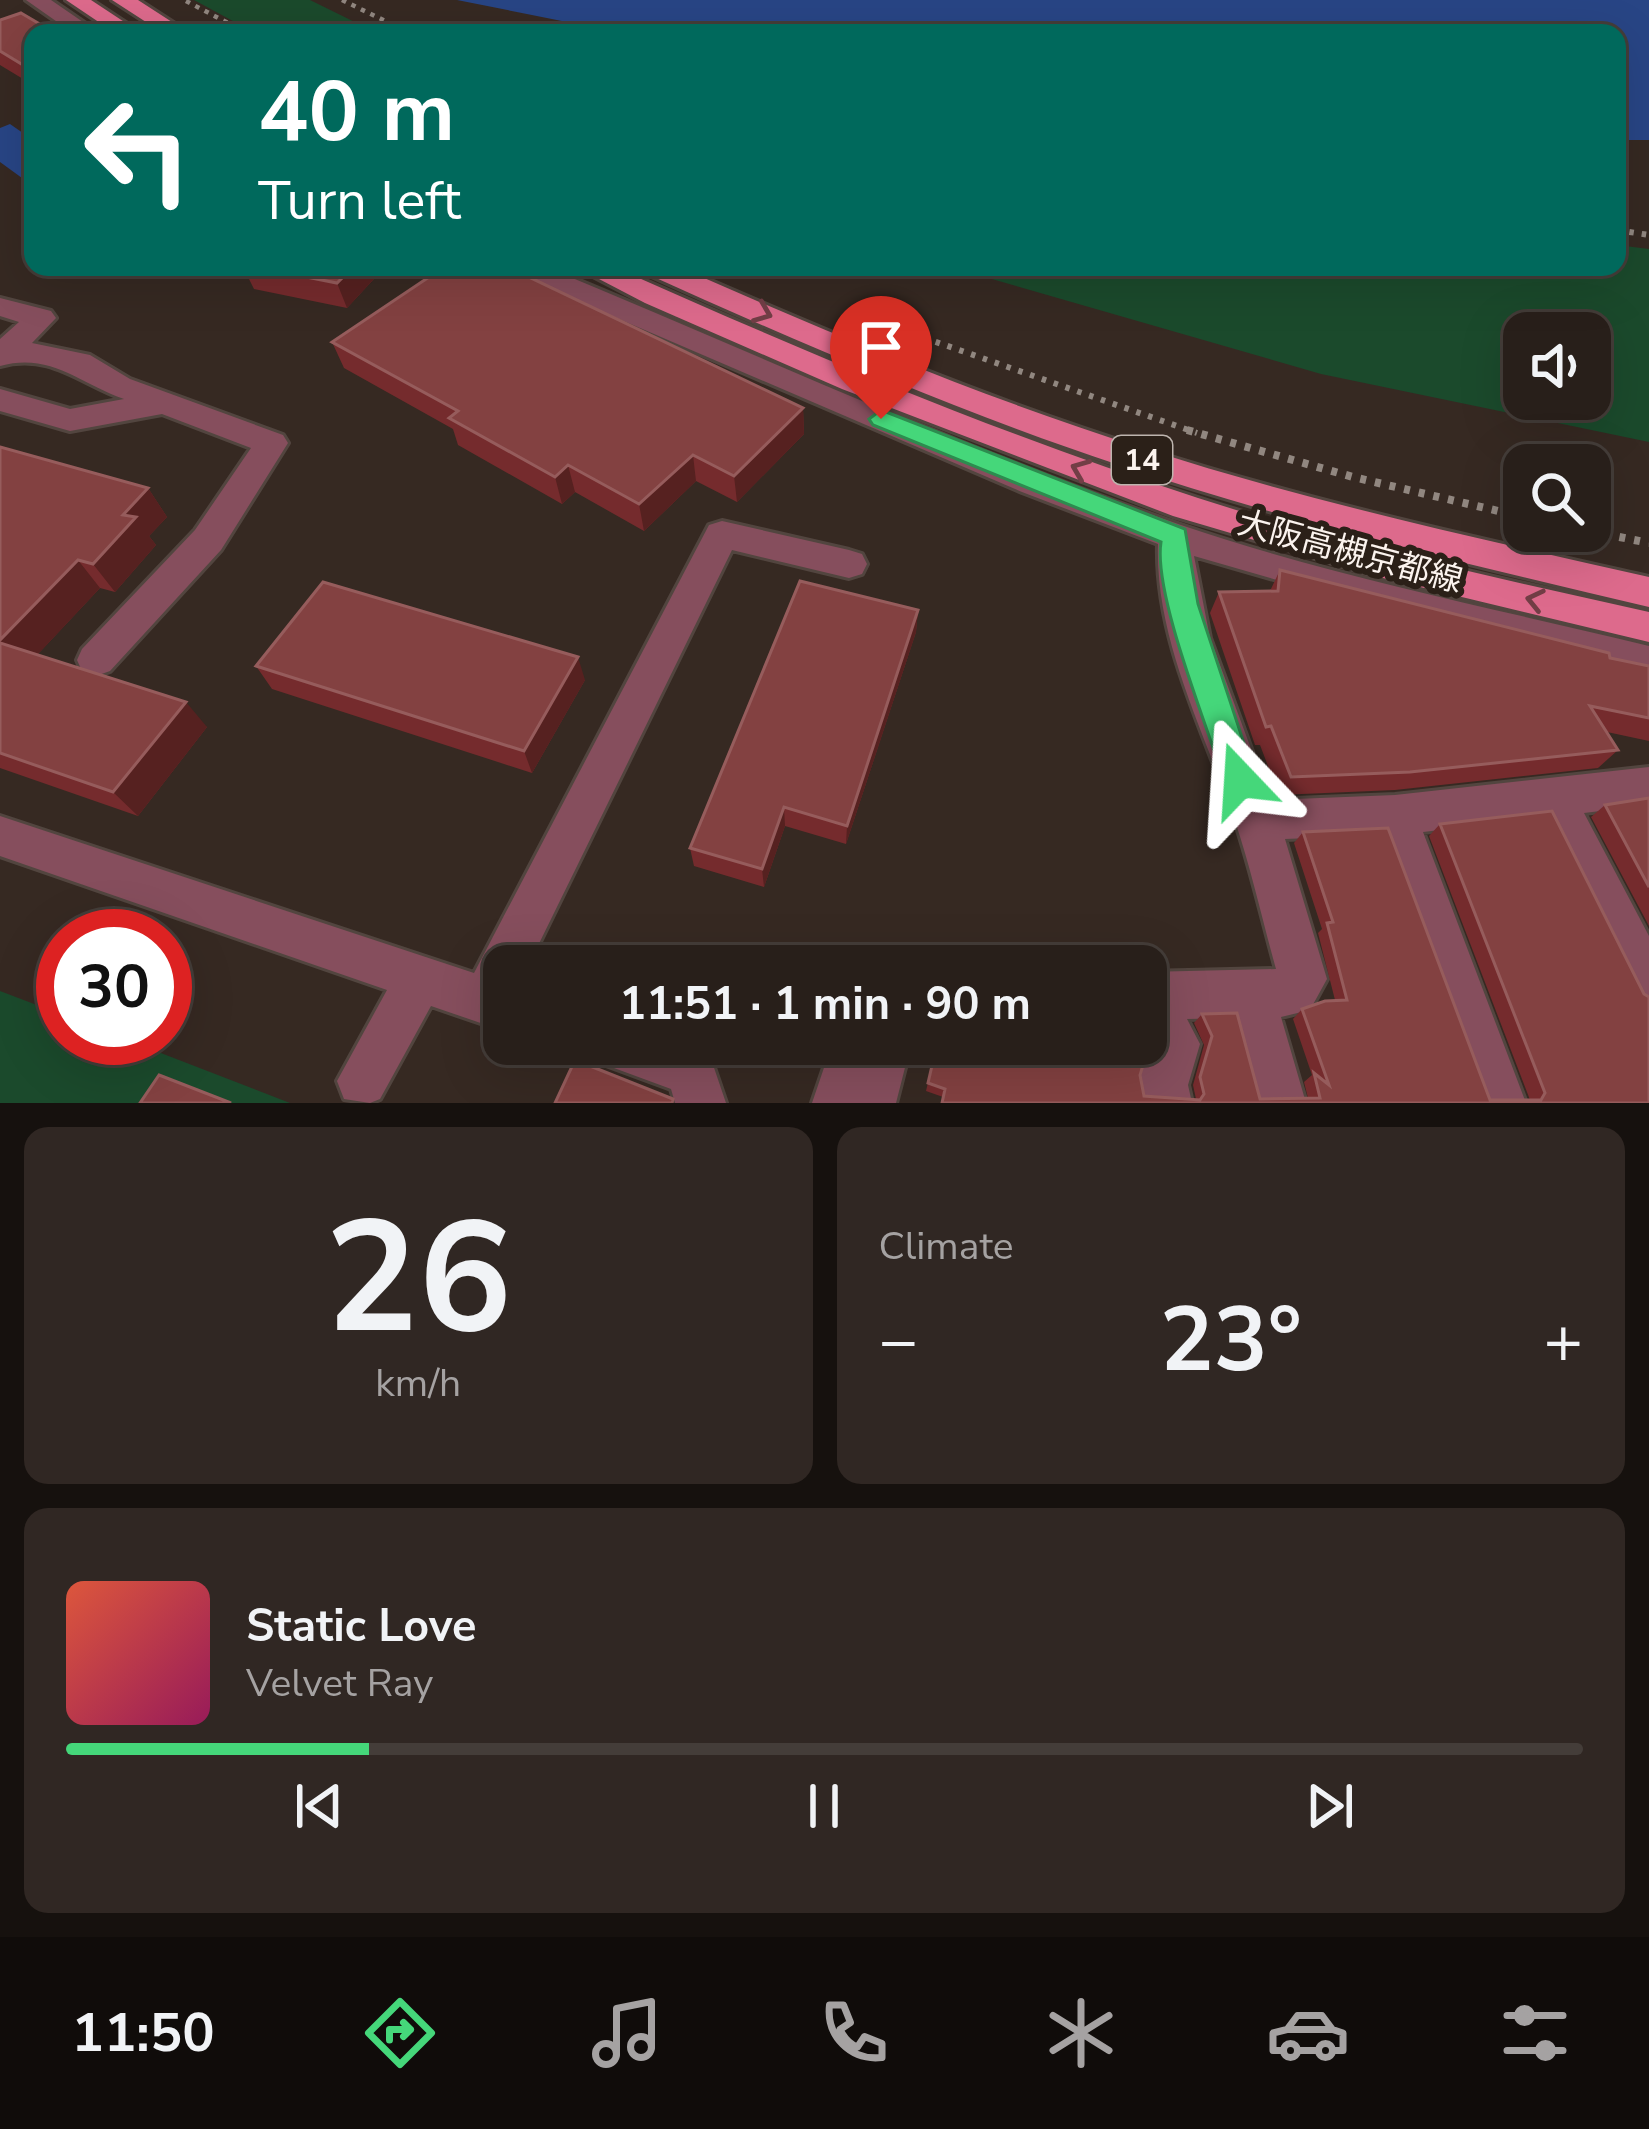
<!DOCTYPE html>
<html lang="en">
<head>
<meta charset="utf-8">
<style>
	:root { --surface:#281f1a; --page:#302723; --text:#f1f3f6; --muted:#a5a2a2; --line:#443d39; --accent:#45d77a }
	body { margin:0; font-family:"Nunito Sans","Noto Sans JP",sans-serif; background:var(--page); color:var(--text); height:100vh; display:flex; flex-direction:column; font-size:45px; white-space:nowrap }
	* { box-sizing:border-box; margin:0 }
	p { font-size:39px; color:var(--muted) }
	.icon { flex:none; width:66px; height:66px; fill:none; stroke:currentColor; stroke-width:2; stroke-linecap:round; stroke-linejoin:round }
	.map { position:relative; height:1103px; overflow:hidden }
	.panel { display:flex; flex-direction:column; gap:24px; padding:24px; background:#16110e; flex:1 }
	.panel>* { flex:none }
	.banner { position:absolute; left:24px; top:24px; width:1602px; height:252px; border-radius:24px; box-shadow:0 12px 48px #0002,0 0 0 3px var(--line); background:#00695c; color:#fff; overflow:hidden }
	.controls { position:absolute; left:1503px; top:312px; display:grid; gap:24px }
	.controls a { display:grid; place-items:center; width:108px; height:108px; border-radius:24px; background:var(--surface); box-shadow:0 12px 48px #0002,0 0 0 3px var(--line); font-size:60px }
	.speed { position:absolute; left:36px; top:909px; display:flex; gap:24px; font-size:60px; font-weight:700; text-align:center }
	.speed>* { display:grid; place-content:center; width:156px; height:156px; border-radius:50%; background:var(--surface); box-shadow:0 12px 48px #0002,0 0 0 3px var(--line); line-height:1 }
	.speed .limit { border:18px solid #d22; background:#fff; color:#111 }
	.pin { position:absolute; display:grid; place-items:center; width:102px; height:102px; color:#fff; margin:-123px -51px; border-radius:50% 50% 50% 0; rotate:-45deg; box-shadow:0 0 12px #0007 }
	.pin .icon { rotate:45deg }
	.me { position:absolute; width:132px; margin:-66px; rotate:340deg; stroke-linejoin:round; filter:drop-shadow(0 0 9px #0008) }
	.turn { display:flex; align-items:center; gap:42px; height:252px; padding:0 36px; font-size:54px }
	.turn .icon { width:156px; height:156px; stroke-width:2.5 }
	.turn b { display:block; font-size:84px; line-height:102px }
	.big { font-size:90px; font-weight:700; line-height:1.1 }
	.panel .widget { flex:1; display:flex; flex-direction:column; justify-content:center; gap:18px; min-width:0; padding:0 42px; border-radius:24px; background:var(--page) }
	.panel .dial { align-items:center; gap:0 }
	.dial b { font-size:156px; line-height:1 }
	.song { display:flex; align-items:center; gap:36px }
	.cover { width:144px; height:144px; border-radius:18px; background:linear-gradient(135deg,hsl(10 70% 55%),hsl(330 70% 35%)) }
	.played { height:12px; border-radius:6px; background:linear-gradient(90deg,var(--accent) 20%,var(--line) 20%) }
	.keys { display:flex; justify-content:space-around; direction:ltr }
	.heat { display:flex; justify-content:space-between; align-items:center; font-size:66px; direction:ltr }
	.panel .tiles { flex:1; display:grid; gap:24px; grid-template-columns:1fr 1fr }
	.widget:last-child { grid-column:span 2 }
	.trip { position:absolute; left:483px; top:945px; width:684px; height:120px; border-radius:24px; background:var(--surface); box-shadow:0 12px 48px #0002,0 0 0 3px var(--line); font-weight:700; line-height:120px; text-align:center }
	.dock { display:flex; height:192px; justify-content:space-around; align-items:center; background:#100c0a; color:var(--muted) }
	.dock .icon { width:84px; height:84px }
	.dock .on { color:var(--accent) }
	.dock b { font-size:54px; color:var(--text) }
	.map>svg:first-child { display:block }
</style>
</head>
<body>
<div class="map">
<svg width="1649" height="1103" viewBox="0 0 1649 1103">
	<rect width="100%" height="100%" fill="#362922"/>
	<path fill="#1b4a2c" fill-rule="evenodd" d="M194,0H310L377,33H255Z
		M1617,245L1649,249V442L1321,374L950,267H1617ZM1524,333H1590V399H1524Z
		M0,991L63,1015V1038H122L290,1103H0Z"/>
	<path fill="#284585" d="M457,0H1649V140H1617V33H622Z
		M10,124L33,140V186L0,162V128Z"/>
	<g fill="none" stroke-linecap="round" stroke-linejoin="round">
		<g stroke="#52453f" stroke-width="6">
			<path id="minor" d="M26,0H51L99,33H73Z
				M508,267H546C757,354 965,451 1181,525C1333,577 1493,608 1649,646V678L1398,615L1194,556L1210,638L1270,800L1395,795L1649,767V805L1584,813L1649,936V1009L1632,1002L1542,818L1423,832L1526,1103H1476L1381,835L1285,839L1327,979L1310,1010L1281,1017L1306,1103H1254L1232,1018L1187,1019L1200,1044L1188,1085L1192,1103H1142L1138,1085L1149,1048L1146,972L1276,969C1262,919 1251,868 1234,818C1204,731 1155,639 1158,544L1022,492L512,273Z
				M0,298L51,311L56,318L32,343L90,355L130,379L283,435L288,443L221,550L110,671L96,676L82,671L77,660L82,649L195,530L251,448L162,414L70,431L0,411V389L70,409L124,399C79,383 50,352 0,366V339L19,322L0,316Z
				M722,521L849,550L862,554L867,564L862,574L849,578L732,550L528,966H504V1031L431,1006L380,1099L370,1103L344,1099L337,1081L387,990L0,856V816L474,973L709,525Z
				M587,1044H685L709,1053L726,1103H675L671,1089L595,1061Z
				M861,1044H911L896,1103H812L828,1056L846,1049L859,1054Z"/>
		</g>
		<g stroke="#52453f" stroke-width="6">
			<path id="major" d="M66,0H91L141,33H115Z
				M112,0H138L189,33H163Z
				M576,267H614C805,352 999,434 1198,498C1346,546 1498,578 1649,612V642L1383,578L1173,516L842,389L645,303Z
				M641,267H679C832,334 986,399 1146,449C1311,502 1480,539 1649,577V607C1471,565 1293,523 1119,465C957,411 800,343 645,273Z"/>
		</g>
		<path stroke="#918780" stroke-width="4.5" stroke-dasharray="4.5 6" stroke-linecap="butt" d="M342,0L410,33
			M186,1L247,33"/>
		<path stroke="#918780" stroke-width="6" stroke-dasharray="4.5 8" stroke-linecap="butt" d="M1617,230L1649,235
			M853,313L1197,433"/>
		<path stroke="#918780" stroke-width="8" stroke-dasharray="6 9" stroke-linecap="butt" d="M1187,430L1353,477L1524,517
			M1590,531L1649,543"/>
		<use href="#minor" fill="#864e5d" fill-rule="evenodd"/>
		<use href="#major" fill="#dd6a8c" fill-rule="evenodd"/>
	</g>
	<path fill="#752b2d" d="M0,20L33,33V85L0,65Z
		M243,267H385L347,308L254,289Z
		M332,342L803,408L804,434L737,502L696,481L644,531L575,492L562,504L458,445L453,429L344,368Z
		M0,447L148,488L167,517L149,536L156,545L115,592L100,588L37,655L207,727L138,816L0,768Z
		M1280,570L1610,658L1649,666V741L1607,732L1618,750L1598,768L1395,790L1279,795L1260,745H1255L1210,613L1219,592L1270,591Z
		M918,610L916,632L846,844L785,826L764,887L694,866L690,848Z
		M256,666L585,680L532,773L272,689Z
		M1649,798V926L1591,817L1605,805Z
		M1440,824L1649,1103L943,1097L926,1091L937,1045L1140,1075L1144,1096L1196,1099L1193,1085L1204,1045L1194,1023L1202,1014L1260,1099L1308,1098L1304,1082L1312,1075L1293,1019L1302,1009L1335,1000L1318,933L1322,929L1294,843L1303,832L1490,1100H1530L1429,836Z"/>
	<path fill="#562120" d="M353,267H385L347,308L337,283Z
		M803,408L804,434L737,502L734,476Z
		M693,455L696,481L644,531L639,504Z
		M568,465L575,492L562,504L555,477Z
		M148,488L167,517L149,536L156,545L115,592L93,564L123,515Z
		M78,560L100,588L24,669L0,645V640Z
		M918,610L916,632L846,844L847,826Z
		M578,657L585,680L532,773L524,751Z
		M186,702L207,727L138,816L113,792Z
		M784,807L785,826L764,887L762,869Z"/>
	<path fill="#834141" stroke="#965c5c" stroke-width="3" d="M21,13L55,33H33V71L0,51V20Z
		M256,267H353L337,283Z
		M444,267H508L803,408L734,476L693,455L639,504L568,465L555,477L449,418L458,411L332,342Z
		M0,447L148,488L123,515L136,517L93,564L78,560L0,640Z
		M1280,570L1609,653L1610,658L1649,666V718L1590,706L1618,750L1410,772L1291,777L1271,726L1266,727L1219,592L1278,591Z
		M800,581L918,610L847,826L784,807L762,869L690,848Z
		M323,582L578,657L524,751L256,666Z
		M0,643L186,702L113,792L0,753Z
		M1649,798V887L1605,805Z
		M1552,811L1644,994L1649,997V1103H942L945,1089L928,1083L937,1044H1146V1006H1150L1151,1039L1140,1075L1144,1096L1200,1100L1204,1094L1200,1077L1212,1036L1202,1014L1237,1013L1260,1099L1320,1098L1314,1073L1329,1085L1302,1009L1325,1001L1347,1000L1327,923L1333,922L1303,832L1388,828L1490,1100H1541L1545,1093L1440,824Z
		M575,1060L673,1099L672,1103H555Z
		M159,1075L231,1103H140Z"/>
	<defs><path id="oneway-chevron" d="M-2-3.5L2.5 0L-2 3.5" fill="none" stroke-width="1.6" stroke-linecap="round" stroke-linejoin="round" transform="scale(3)"/></defs>
	<g stroke="#723e46">
		<use href="#oneway-chevron" transform="translate(763 313) rotate(22)"/>
		<use href="#oneway-chevron" transform="translate(1080 469) rotate(-158)"/>
		<use href="#oneway-chevron" transform="translate(1535 600) rotate(-167)"/>
	</g>
	<path fill="#45d77a" stroke="#2d8c4f" stroke-width="3" d="M881,410L1185,529L1198,604L1256,780L1251,790L1240,794L1228,790L1224,780C1207,725 1153,594 1161,542L873,425L869,419Z"/>
	<g text-anchor="middle" dominant-baseline="central" stroke-width="12" stroke-linejoin="round" paint-order="stroke">
		<rect fill="#2b2018" stroke="#bdb4ae" stroke-width="3" x="1112" y="436" width="60" height="48" rx="9"/>
		<g font-size="30" font-weight="bold" fill="#fbf3ee">
			<text x="1142" y="460">14</text>
		</g>
		<g font-size="33" fill="#fbf3ee" stroke="#2b2018">
			<text transform="translate(1350 552) rotate(15)">大阪高槻京都線</text>
		</g>
	</g>
</svg>
<div class="controls">
<a><svg class="icon" aria-label="sound" viewBox="0 0 24 24"><path d="M4 9h4l5-4v14l-5-4H4zM17 9q2 3 0 6"/></svg></a>
<a><svg class="icon" aria-label="search" viewBox="0 0 24 24"><circle cx="10" cy="10" r="6"/><path d="M15 15l6 6"/></svg></a>
</div>
<div class="speed"><div class="limit">30</div></div>
<div class="pin" style="left:881px;top:419px;background:#d93025"><svg class="icon" aria-label="arrive" viewBox="0 0 24 24"><path d="M6 21V4h12l-3 4 3 4H6"/></svg></div>
<svg class="me" style="left:1240px;top:780px" viewBox="-20 -20 40 40"><path d="M0-17L14 15 0 8-14 15z" fill="#45d77a" stroke="#fff" stroke-width="4"/></svg>
<div class="trip">11:51 · 1 min · 90 m</div>
<div class="banner">
<div class="turn"><svg class="icon" aria-label="left" viewBox="0 0 24 24"><path d="M17 20v-9H6M10 6l-5 5 5 5"/></svg><div><b>40 m</b>Turn left</div></div>
</div>
</div>
<section class="panel">
<div class="tiles">
<div class="widget dial"><b>26</b><p>km/h</p></div>
<div class="widget"><p>Climate</p>
<div class="heat"><a>−</a><b class="big">23°</b><a>+</a></div>
</div>
<div class="widget">
<div class="song"><i class="cover"></i><div><b>Static Love</b><p>Velvet Ray</p></div></div>
<div class="played"></div>
<div class="keys"><svg class="icon" aria-label="previous" viewBox="0 0 24 24"><path d="M18 5L8 12l10 7zM5 5v14"/></svg><svg class="icon" aria-label="pause" viewBox="0 0 24 24"><path d="M8 5v14M16 5v14"/></svg><svg class="icon" aria-label="next" viewBox="0 0 24 24"><path d="M6 5l10 7-10 7zM19 5v14"/></svg></div>
</div>
</div>
</section>
<nav class="dock">
<b>11:50</b>
<svg class="icon on" aria-label="directions" viewBox="0 0 24 24"><path d="M12 3l9 9-9 9-9-9zM9 14v-3h6M13 9l2 2-2 2"/></svg>
<svg class="icon" aria-label="music" viewBox="0 0 24 24"><path d="M9 18V5l10-2v13"/><circle cx="6" cy="18" r="3"/><circle cx="16" cy="16" r="3"/></svg>
<svg class="icon" aria-label="phone" viewBox="0 0 24 24"><path d="M5 4h4l2 5-3 2q2 4 5 5l2-3 5 2v4C11 20 4 13 5 4z"/></svg>
<svg class="icon" aria-label="climate" viewBox="0 0 24 24"><path d="M12 3v18M4 7l16 10M4 17L20 7"/></svg>
<svg class="icon" aria-label="car" viewBox="0 0 24 24"><path d="M5 17H2v-5l4-1 3-4h7l3 4 3 1v5h-3M9 17h6M6 11h13"/><circle cx="7" cy="17" r="2"/><circle cx="17" cy="17" r="2"/></svg>
<svg class="icon" aria-label="filters" viewBox="0 0 24 24"><path d="M4 7h16M4 17h16"/><circle cx="9" cy="7" r="2"/><circle cx="15" cy="17" r="2"/></svg>
</nav>
</body>
</html>
